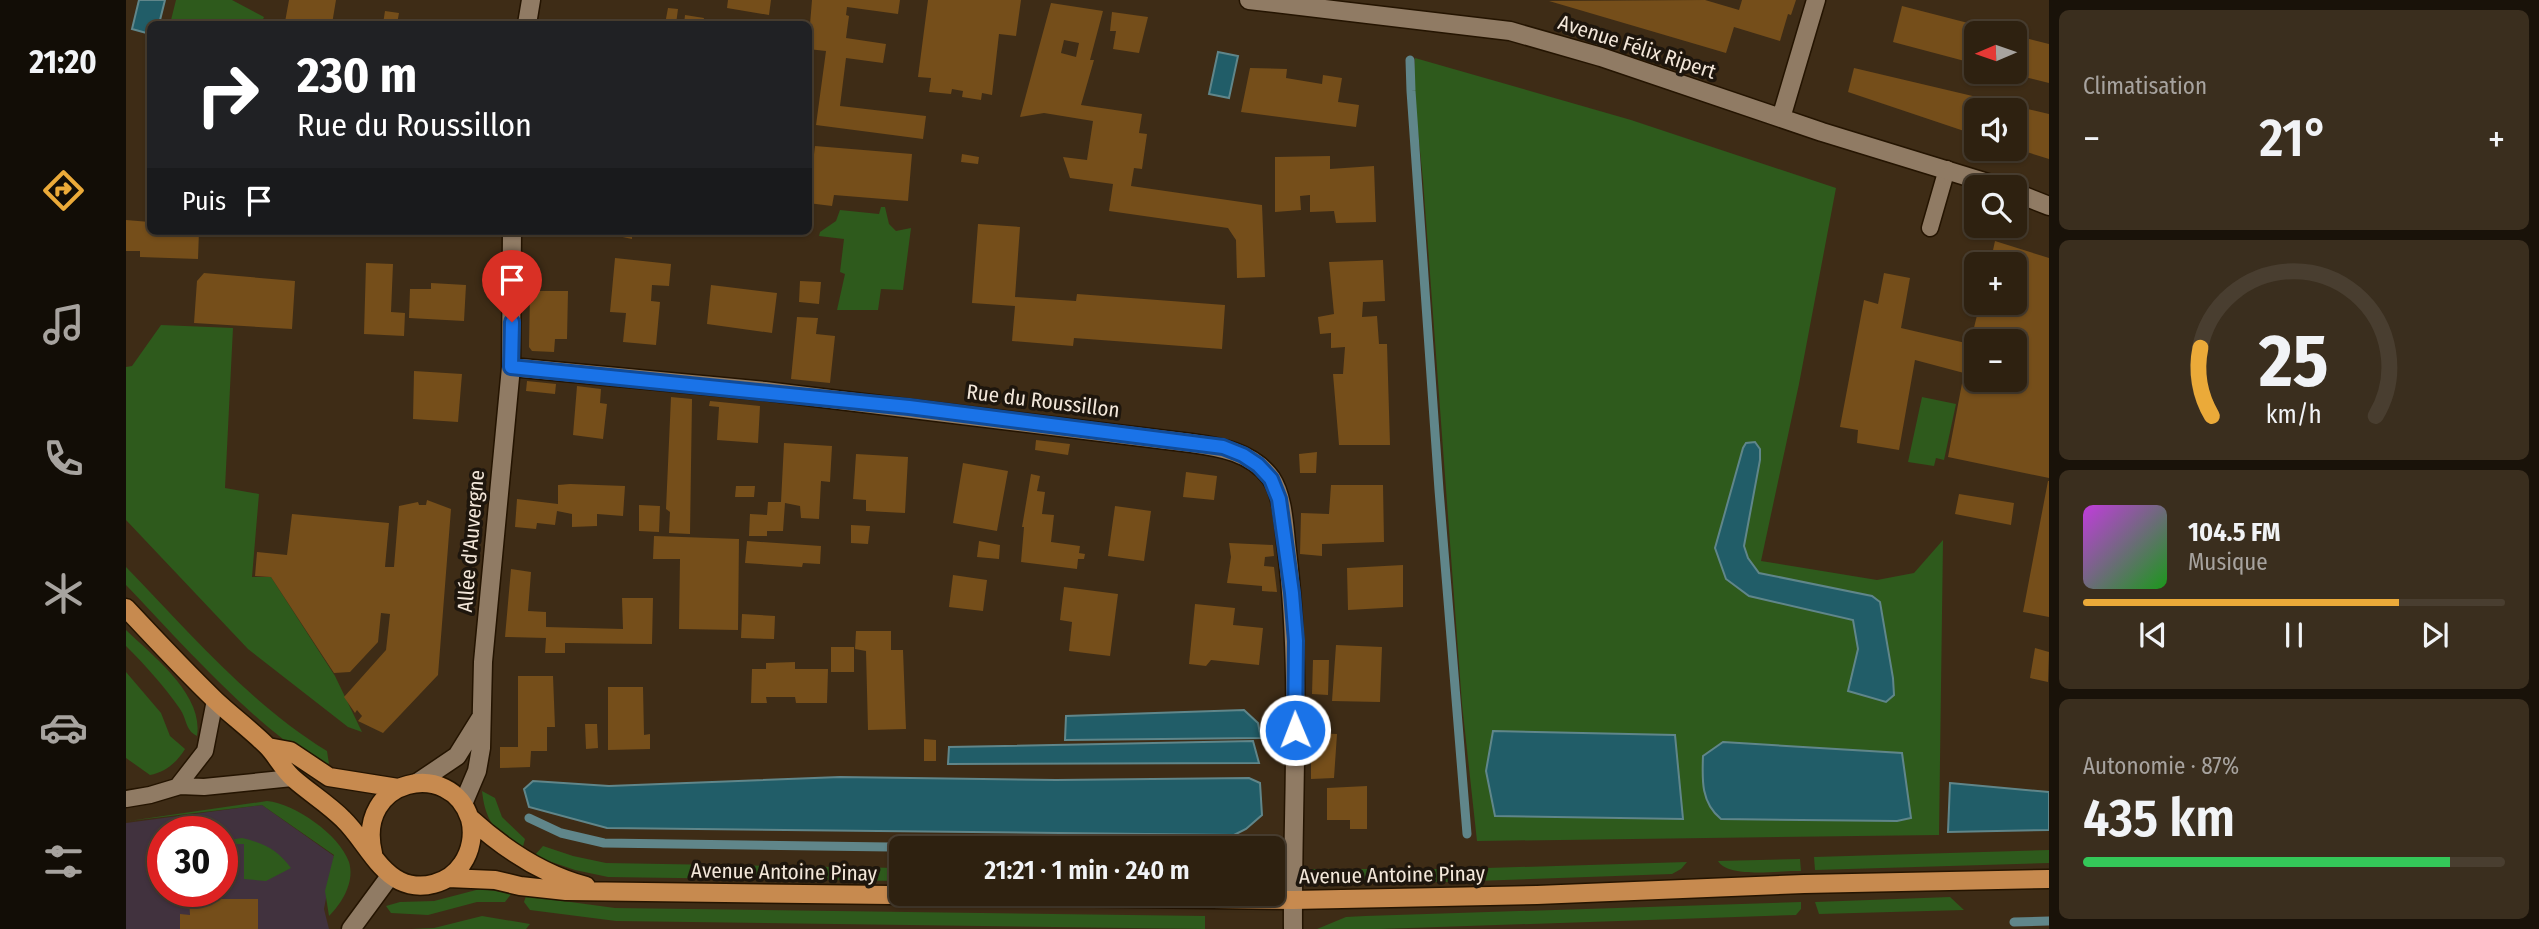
<!DOCTYPE html>
<html lang="fr">
<head>
<meta charset="utf-8">
<style>
	:root { --surface:#2e2110; --page:#3a2e1e; --text:#f1f3f6; --muted:#a7a39f; --line:#493e30; --accent:#ebaa39 }
	body { margin:0; font-family:"Fira Sans Condensed",sans-serif; background:var(--page); color:var(--text); height:100vh; display:flex; flex-direction:column; font-size:26px; white-space:nowrap }
	* { box-sizing:border-box; margin:0 }
	p { font-size:23px; color:var(--muted) }
	.icon { flex:none; width:38px; height:38px; fill:none; stroke:currentColor; stroke-width:2; stroke-linecap:round; stroke-linejoin:round }
	.map { position:relative; flex:1; overflow:hidden }
	.panel { display:flex; flex-direction:column; gap:10px; padding:10px; background:#191209; width:490px }
	.panel>* { flex:none }
	.hud { position:absolute; left:21px; top:21px; width:665px; height:214px; border-radius:10px; box-shadow:0 2px 5px #0004,0 0 0 2px var(--line); background:#202124; color:#fff; overflow:hidden }
	.needle { width:46px; rotate:268deg }
	.fabs { position:absolute; left:1838px; top:21px; display:grid; gap:14px }
	.fabs a { display:grid; place-items:center; width:63px; height:63px; border-radius:10px; background:var(--surface); box-shadow:0 2px 5px #0004,0 0 0 2px var(--line); font-size:35px }
	.speed { position:absolute; left:21px; top:816px; display:flex; gap:14px; font-size:35px; font-weight:700; text-align:center }
	.speed>* { display:grid; place-content:center; width:91px; height:91px; border-radius:50%; background:var(--surface); box-shadow:0 2px 5px #0004,0 0 0 2px var(--line); line-height:1 }
	.speed .limit { border:10px solid #d22; background:#fff; color:#111 }
	.pin { position:absolute; display:grid; place-items:center; width:60px; height:60px; color:#fff; margin:-72px -30px; border-radius:50% 50% 50% 0; rotate:-45deg; box-shadow:0 0 7px #0007 }
	.pin .icon { rotate:45deg }
	.me { position:absolute; width:77px; margin:-38px; rotate:359deg; stroke-linejoin:round; filter:drop-shadow(0 0 5px #0008) }
	.turn { display:flex; align-items:center; gap:24px; height:147px; padding:0 35px; font-size:32px }
	.turn .icon { width:91px; height:91px; stroke-width:2.5 }
	.turn b { display:block; font-size:49px; line-height:60px }
	.then { display:flex; align-items:center; height:66px; padding:0 35px; background:#0003; gap:14px; font-size:26px }
	.big { font-size:52px; font-weight:600; line-height:1.1 }
	.panel .widget { flex:1; display:flex; flex-direction:column; justify-content:center; gap:10px; min-width:0; padding:0 24px; border-radius:10px; background:var(--page) }
	.panel .dial { align-items:center; gap:0 }
	.dial svg { height:182px; overflow:visible; fill:none; stroke:var(--line); stroke-width:7; stroke-linecap:round; text-anchor:middle }
	.dial text { fill:var(--text); stroke:none }
	.song { display:flex; align-items:center; gap:21px }
	.cover { width:84px; height:84px; border-radius:10px; background:linear-gradient(135deg,hsl(290 70% 55%),hsl(120 70% 35%)) }
	.played { height:7px; border-radius:4px; background:linear-gradient(90deg,var(--accent) 75%,var(--line) 75%) }
	.keys { display:flex; justify-content:space-around; direction:ltr }
	.heat { display:flex; justify-content:space-between; align-items:center; font-size:38px; direction:ltr }
	.charge { height:10px; border-radius:5px; background:linear-gradient(90deg,#34c759 87%,var(--line) 0) }
	.trip { position:absolute; left:763px; top:836px; width:396px; height:70px; border-radius:10px; background:var(--surface); box-shadow:0 2px 5px #0004,0 0 0 2px var(--line); font-weight:600; line-height:70px; text-align:center }
	main { display:flex; flex:1; min-height:0 }
	.dock { display:flex; flex-direction:column; width:126px; justify-content:space-around; align-items:center; background:#120d06; color:var(--muted) }
	.dock .icon { width:49px; height:49px }
	.dock .active { color:var(--accent) }
	.dock b { font-size:32px; color:var(--text) }
	.map>svg:first-child { display:block }
</style>
</head>
<body>
<main>
<nav class="dock">
<b>21:20</b>
<svg class="icon active" aria-label="directions" viewBox="0 0 24 24"><path d="M12 3l9 9-9 9-9-9zM9 14v-3h6M13 9l2 2-2 2"/></svg>
<svg class="icon" aria-label="music" viewBox="0 0 24 24"><path d="M9 18V5l10-2v13"/><circle cx="6" cy="18" r="3"/><circle cx="16" cy="16" r="3"/></svg>
<svg class="icon" aria-label="phone" viewBox="0 0 24 24"><path d="M5 4h4l2 5-3 2q2 4 5 5l2-3 5 2v4C11 20 4 13 5 4z"/></svg>
<svg class="icon" aria-label="climate" viewBox="0 0 24 24"><path d="M12 3v18M4 7l16 10M4 17L20 7"/></svg>
<svg class="icon" aria-label="car" viewBox="0 0 24 24"><path d="M5 17H2v-5l4-1 3-4h7l3 4 3 1v5h-3M9 17h6M6 11h13"/><circle cx="7" cy="17" r="2"/><circle cx="17" cy="17" r="2"/></svg>
<svg class="icon" aria-label="filters" viewBox="0 0 24 24"><path d="M4 7h16M4 17h16"/><circle cx="9" cy="7" r="2"/><circle cx="15" cy="17" r="2"/></svg>
</nav>
<div class="map">
<svg width="1923" height="929" viewBox="0 0 1923 929">
	<rect width="100%" height="100%" fill="#3e2c16"/>
	<path fill="#41323e" fill-rule="evenodd" d="M136,805L208,856L198,909L203,929H0V823ZM37,831H96V891H37Z"/>
	<path fill="#2e5a1c" d="M50,0H106L138,17L135,24H44Z
		M1289,58L1505,120L1710,188L1673,384L1635,561L1751,580L1788,573L1817,540L1813,835L1351,841L1336,704L1297,180L1287,83Z
		M755,207H759L763,224L770,231L785,228L777,290L755,289L752,310H711L719,274L714,272L718,239L693,236L694,232L710,221L714,210L753,214Z
		M35,325L107,328L99,488L133,494L126,577H145L209,676L236,732L222,727L122,649L0,520V367L6,366Z
		M1796,397L1830,404L1818,460L1810,458L1808,466L1782,462Z
		M0,567C63,632 123,703 201,751L203,764C156,758 37,623 0,585Z
		M0,630C27,656 78,695 71,736C59,730 61,719 54,709C38,686 20,666 0,646Z
		M0,672L35,713L44,736L59,749C51,762 40,772 24,775L0,758Z
		M356,791L369,798L376,817L399,839L396,850C370,830 360,825 356,791Z
		M141,801C169,804 213,834 223,862C229,882 216,903 203,916L199,891L208,855L136,805L3,821Z
		M116,838C138,843 152,850 165,868L140,881L118,879V844H103L101,879L96,881V841Z
		M417,846L447,856L480,863L775,868V881L482,877L449,870L408,856Z
		M1923,850V863L1689,870L1688,857Z
		M1674,859L1675,871H1669C1650,871 1602,878 1592,861Z
		M1561,862L1555,869L1546,874L1319,882H1204L1196,879L1185,869H1328Z
		M354,889L386,893L379,902H351L302,915L265,913L260,906L274,902L308,901Z
		M400,896L489,908L1079,916V929L490,921L404,910L398,902Z
		M1824,897L1838,910L1693,914L1689,902Z
		M1675,902V909L1670,915L1254,929H1191L1220,917L1239,916Z
		M356,916L404,924L400,929H285L308,928Z"/>
	<path fill="#215d68" stroke="#60868a" stroke-width="2" d="M13,0H39L33,24H24V34L6,29Z
		M1092,52L1112,56L1103,98L1083,94Z
		M1629,442L1634,449V460L1618,546L1622,558L1633,573L1746,596L1754,602L1767,678L1768,695L1760,702L1722,691L1732,649L1727,620L1623,596L1600,579L1589,548L1617,448L1620,443Z
		M1118,710L1132,723L1135,738L939,740L940,716Z
		M1367,731L1549,735L1557,819L1369,816L1360,771Z
		M1127,741L1133,763L822,764L823,747Z
		M1597,742L1776,753L1785,818L1771,821L1595,819C1575,803 1576,780 1577,756Z
		M714,777L930,780L1123,778L1134,783L1136,815L1120,829L1108,835L481,828L403,807L398,789L407,781L483,786Z
		M1824,783L1923,792V830L1822,832Z"/>
	<g fill="none" stroke-linecap="round" stroke-linejoin="round">
		<path stroke="#60868a" stroke-width="9" d="M1284,60L1285,91L1313,490L1341,834
			M403,818L435,833L478,843L904,849
			M1888,922L1923,921"/>
	</g>
	<path fill="#754e1a" fill-rule="evenodd" d="M163,0H210L206,24L159,22Z
		M602,0H645L643,15L601,8Z
		M686,0H774L772,14L721,7L720,15L723,16L720,38L760,44L757,63L720,58L714,106L800,116L797,139L690,125L700,51L682,49Z
		M802,0H895L890,36L873,34L866,95L856,93L855,100L836,97L837,91L826,89L825,94L803,92L805,78L792,77Z
		M1579,0L1613,10L1616,0H1670L1665,15L1662,14L1654,41L1608,27L1600,53L1423,1Z
		M925,3L977,11L964,60H968L955,105L1016,114L1013,133L1021,134L1016,169L1008,168L1005,186L1136,205L1139,277L1111,278L1110,240L1102,228L983,211L987,184L944,178L937,157L961,160L967,121L918,113L894,117ZM938,40L953,43L950,57L935,53Z
		M1776,6L1877,32V33H1850V64L1767,42Z
		M542,8L552,9L550,24H539Z
		M259,11L273,13L271,24H257Z
		M986,12L1022,17L1013,53L987,49L990,31H984Z
		M559,15L578,18L577,24H558Z
		M1888,35L1923,44V83L1882,73L1888,72Z
		M1124,68L1161,69L1160,78L1196,84L1197,75L1216,78L1212,102L1233,105L1230,127L1115,112Z
		M1728,68L1923,114V159L1888,148V110H1850V135L1722,92Z
		M689,146L786,154L782,201L708,195L706,206L682,203Z
		M836,154L853,157L852,164L835,162Z
		M1204,156V169L1248,166L1250,222L1210,223L1208,211L1184,212V195L1174,196L1175,210L1149,212V157Z
		M0,220L24,222V231H73L72,259L14,257V251H0Z
		M852,224L894,227L889,297L950,301L951,294L1099,305L1096,349L948,338L947,346L886,341L889,306L846,303Z
		M473,231H506V239L473,232Z
		M1869,241L1923,258V478L1822,457L1838,373L1789,360L1773,450L1731,443L1732,430L1714,427L1738,300L1752,304L1758,273L1784,278L1775,328L1844,344L1854,303H1888V264H1864ZM1850,341H1888V380H1850Z
		M489,258L545,264L543,286L526,285L525,301L534,302L530,345L497,342L500,313L484,312Z
		M1257,260L1259,301L1237,302L1236,317L1251,316L1253,344H1261L1264,445H1213L1207,374H1217L1219,347L1205,348V333L1194,334L1192,317L1208,314L1203,262Z
		M240,263L267,264L265,312L279,313L278,336L238,334Z
		M78,273L169,281L166,329L68,323L71,281Z
		M674,281L695,282L693,304L673,302Z
		M305,283L340,285L338,321L283,318L284,289H305Z
		M585,285L651,293L646,333L581,324Z
		M404,291H442L441,339H429L428,352L406,351L403,347Z
		M671,317L692,318L690,334L709,336L704,383L665,379Z
		M288,371L336,374L332,422L287,419Z
		M401,381L430,384L429,394L400,391Z
		M451,386L475,389L474,403L481,404L477,439L447,435Z
		M545,397L566,399L564,534L543,533L544,512L540,509Z
		M584,401L634,406L632,443L591,440L593,407L583,406Z
		M910,440L944,444L942,455L909,450Z
		M658,443L706,446L704,482L695,481L693,519L675,518L674,506L659,503L657,531H641V536H623L624,514L641,515L642,502H655Z
		M1191,452L1190,473H1174L1173,454Z
		M730,454L782,457L779,513L740,511V500L727,499Z
		M837,463L882,471L871,531L827,523Z
		M1060,472L1091,476L1088,500L1057,497Z
		M905,474L914,476L911,491L919,492L916,514L928,515L925,542L954,546L953,553L959,554L958,559H952L951,569L895,562L898,527H896Z
		M1922,481H1923V617L1897,612Z
		M444,484L499,486L497,516L471,514V526L446,527V514L431,511L429,525L411,523L410,529L389,527L391,499L432,504V485Z
		M1205,485H1257L1258,542L1196,544V556L1174,554L1175,513L1203,514Z
		M610,486H629L628,497H609Z
		M1833,494L1888,503L1885,525L1829,514Z
		M301,500L325,509L312,675L257,733L232,721L236,716L231,710L229,713L218,697L260,650L264,614L255,613L252,642L224,672L208,673L145,577L129,576L131,552L161,555L166,514L263,523L259,567H268L273,506L292,502L293,505H300Z
		M513,505L534,506L533,532L513,531Z
		M989,506L1025,511L1018,561L982,556Z
		M725,525L744,526L742,544L725,543Z
		M528,536L613,539L612,630L553,629L554,559H527Z
		M621,541L695,546L694,564L677,563L676,567L619,563Z
		M853,541L874,545L873,559L851,557Z
		M1103,543L1147,545L1148,556L1139,557L1138,566L1148,567L1151,592L1136,591V586L1101,583L1105,557Z
		M1277,565V607L1222,610L1221,568Z
		M385,569L405,572L402,611L420,612V627L497,629L496,598H527L526,644L439,643V653H419L420,638L379,637Z
		M827,575L861,580L857,611L823,607Z
		M938,587L992,594L984,656L943,651L946,622L934,620Z
		M1069,604L1109,608L1107,625L1137,628L1133,665L1085,660L1080,666L1063,664Z
		M616,614L649,616L648,639L615,638Z
		M730,631H765V650H777L780,729L742,730L740,651L729,649Z
		M1210,645L1256,647L1254,702L1206,701Z
		M705,647H728V672H705Z
		M1909,648L1923,652L1922,682L1904,678Z
		M1187,660H1203L1202,695L1186,694Z
		M669,662V669H702L701,703H670L669,697H640L641,703H625L626,669H640V663Z
		M392,676H427L429,727H421V751H405L404,767L374,768V747H392Z
		M482,687H517L518,735L524,734V749L482,750Z
		M459,724H471L472,748L460,749Z
		M1185,733L1211,734L1208,778L1185,779Z
		M798,739L810,740V761H798Z
		M1241,786V829H1224V820H1201V788Z
		M63,899H132V929H54V914L64,915Z"/>
	<g fill="none" stroke-linecap="round" stroke-linejoin="round">
		<g stroke="#241401" stroke-width="19">
			<path id="service" d="M1804,228L1821,169
				M51,787L79,751L89,700
				M0,799L24,795L54,786L78,787L166,778"/>
		</g>
		<g stroke="#241401" stroke-width="21">
			<path id="minor" d="M1123,0L1384,31L1475,57L1696,132L1875,187
				M401,24L405,0
				M1655,118L1690,0
				M1888,192L1923,206
				M385,367L639,391L1065,443C1094,447 1126,452 1145,478C1158,498 1158,528 1161,551C1176,676 1166,803 1167,929
				M291,783L331,756L354,719
				M337,804L351,771L355,748L357,662L385,367L386,231
				M225,929L264,876"/>
		</g>
		<g stroke="#241401" stroke-width="21">
			<path id="primary" d="M0,608C29,639 59,671 89,700C106,716 125,730 141,746C151,756 157,770 168,779C184,793 202,804 217,819C237,838 251,870 274,881C295,891 323,884 336,864C345,851 348,834 344,819C325,758 229,778 247,853
				M142,747L164,751L203,777L272,788
				M344,818C378,849 415,874 460,886
				M322,878L369,880L394,886L440,891L1167,900L1411,895L1678,884L1923,879"/>
		</g>
		<use href="#service" stroke="#907b64" stroke-width="16"/>
		<use href="#minor" stroke="#907b64" stroke-width="18"/>
		<use href="#primary" stroke="#c78a4f" stroke-width="18"/>
	</g>
	<g fill="none" stroke-linecap="round" stroke-linejoin="round">
		<g stroke="#114b97" stroke-width="18">
			<path id="route" d="M386,322L385,367L783,407L1097,447L1117,455L1132,465L1145,479L1153,499L1166,593L1170,641L1169,730"/>
		</g>
		<use href="#route" stroke="#1a73e8" stroke-width="12"/>
	</g>
	<g text-anchor="middle" dominant-baseline="central" stroke-width="7" stroke-linejoin="round" paint-order="stroke">
		<g font-size="21" fill="#f3e7da" stroke="#1e160d">
			<text transform="translate(1511 47) rotate(18)">Avenue Félix Ripert</text>
			<text transform="translate(917 401) rotate(7)">Rue du Roussillon</text>
			<text transform="translate(345 541) rotate(-85)">Allée d'Auvergne</text>
			<text transform="translate(658 872) rotate(1)">Avenue Antoine Pinay</text>
			<text transform="translate(1266 875) rotate(-1)">Avenue Antoine Pinay</text>
		</g>
	</g>
</svg>
<div class="fabs">
<a><svg class="needle" viewBox="-14 -14 28 28"><path d="M0-13l5 13h-10z" fill="#e53935"/><path d="M0 13l5-13h-10z" fill="#a7a39f"/></svg></a>
<a><svg class="icon" aria-label="sound" viewBox="0 0 24 24"><path d="M4 9h4l5-4v14l-5-4H4zM17 9q2 3 0 6"/></svg></a>
<a><svg class="icon" aria-label="search" viewBox="0 0 24 24"><circle cx="10" cy="10" r="6"/><path d="M15 15l6 6"/></svg></a>
<a>+</a>
<a>−</a>
</div>
<div class="speed"><div class="limit">30</div></div>
<div class="pin" style="left:386px;top:322px;background:#d93025"><svg class="icon" aria-label="arrive" viewBox="0 0 24 24"><path d="M6 21V4h12l-3 4 3 4H6"/></svg></div>
<svg class="me" style="left:1169px;top:730px" viewBox="-20 -20 40 40"><circle r="17" fill="#1a73e8" stroke="#fff" stroke-width="3"/><path d="M0-11L8 9 0 5-8 9z" fill="#fff"/></svg>
<div class="trip">21:21 · 1 min · 240 m</div>
<div class="hud">
<div class="turn"><svg class="icon" aria-label="right" viewBox="0 0 24 24"><path d="M7 20v-9h11M14 6l5 5-5 5"/></svg><div><b>230 m</b>Rue du Roussillon</div></div>
<div class="then">Puis<svg class="icon" aria-label="arrive" viewBox="0 0 24 24"><path d="M6 21V4h12l-3 4 3 4H6"/></svg></div>
</div>
</div>
<section class="panel">
<div class="widget"><p>Climatisation</p>
<div class="heat"><a>−</a><b class="big">21°</b><a>+</a></div>
</div>
<div class="widget dial"><svg viewBox="0 0 100 80">
<path d="M14 69A42 42 0 1 1 86 69"/>
<path d="M14 69A42 42 0 0 1 9 39" stroke="#ebaa39"/>
<text x="50" y="56" font-size="32" font-weight="700">25</text>
<text x="50" y="72" font-size="11">km/h</text>
</svg></div>
<div class="widget">
<div class="song"><i class="cover"></i><div><b>104.5 FM</b><p>Musique</p></div></div>
<div class="played"></div>
<div class="keys"><svg class="icon" aria-label="previous" viewBox="0 0 24 24"><path d="M18 5L8 12l10 7zM5 5v14"/></svg><svg class="icon" aria-label="pause" viewBox="0 0 24 24"><path d="M8 5v14M16 5v14"/></svg><svg class="icon" aria-label="next" viewBox="0 0 24 24"><path d="M6 5l10 7-10 7zM19 5v14"/></svg></div>
</div>
<div class="widget"><p>Autonomie · 87%</p><b class="big">435 km</b><div class="charge"></div></div>
</section>
</main>
</body>
</html>
